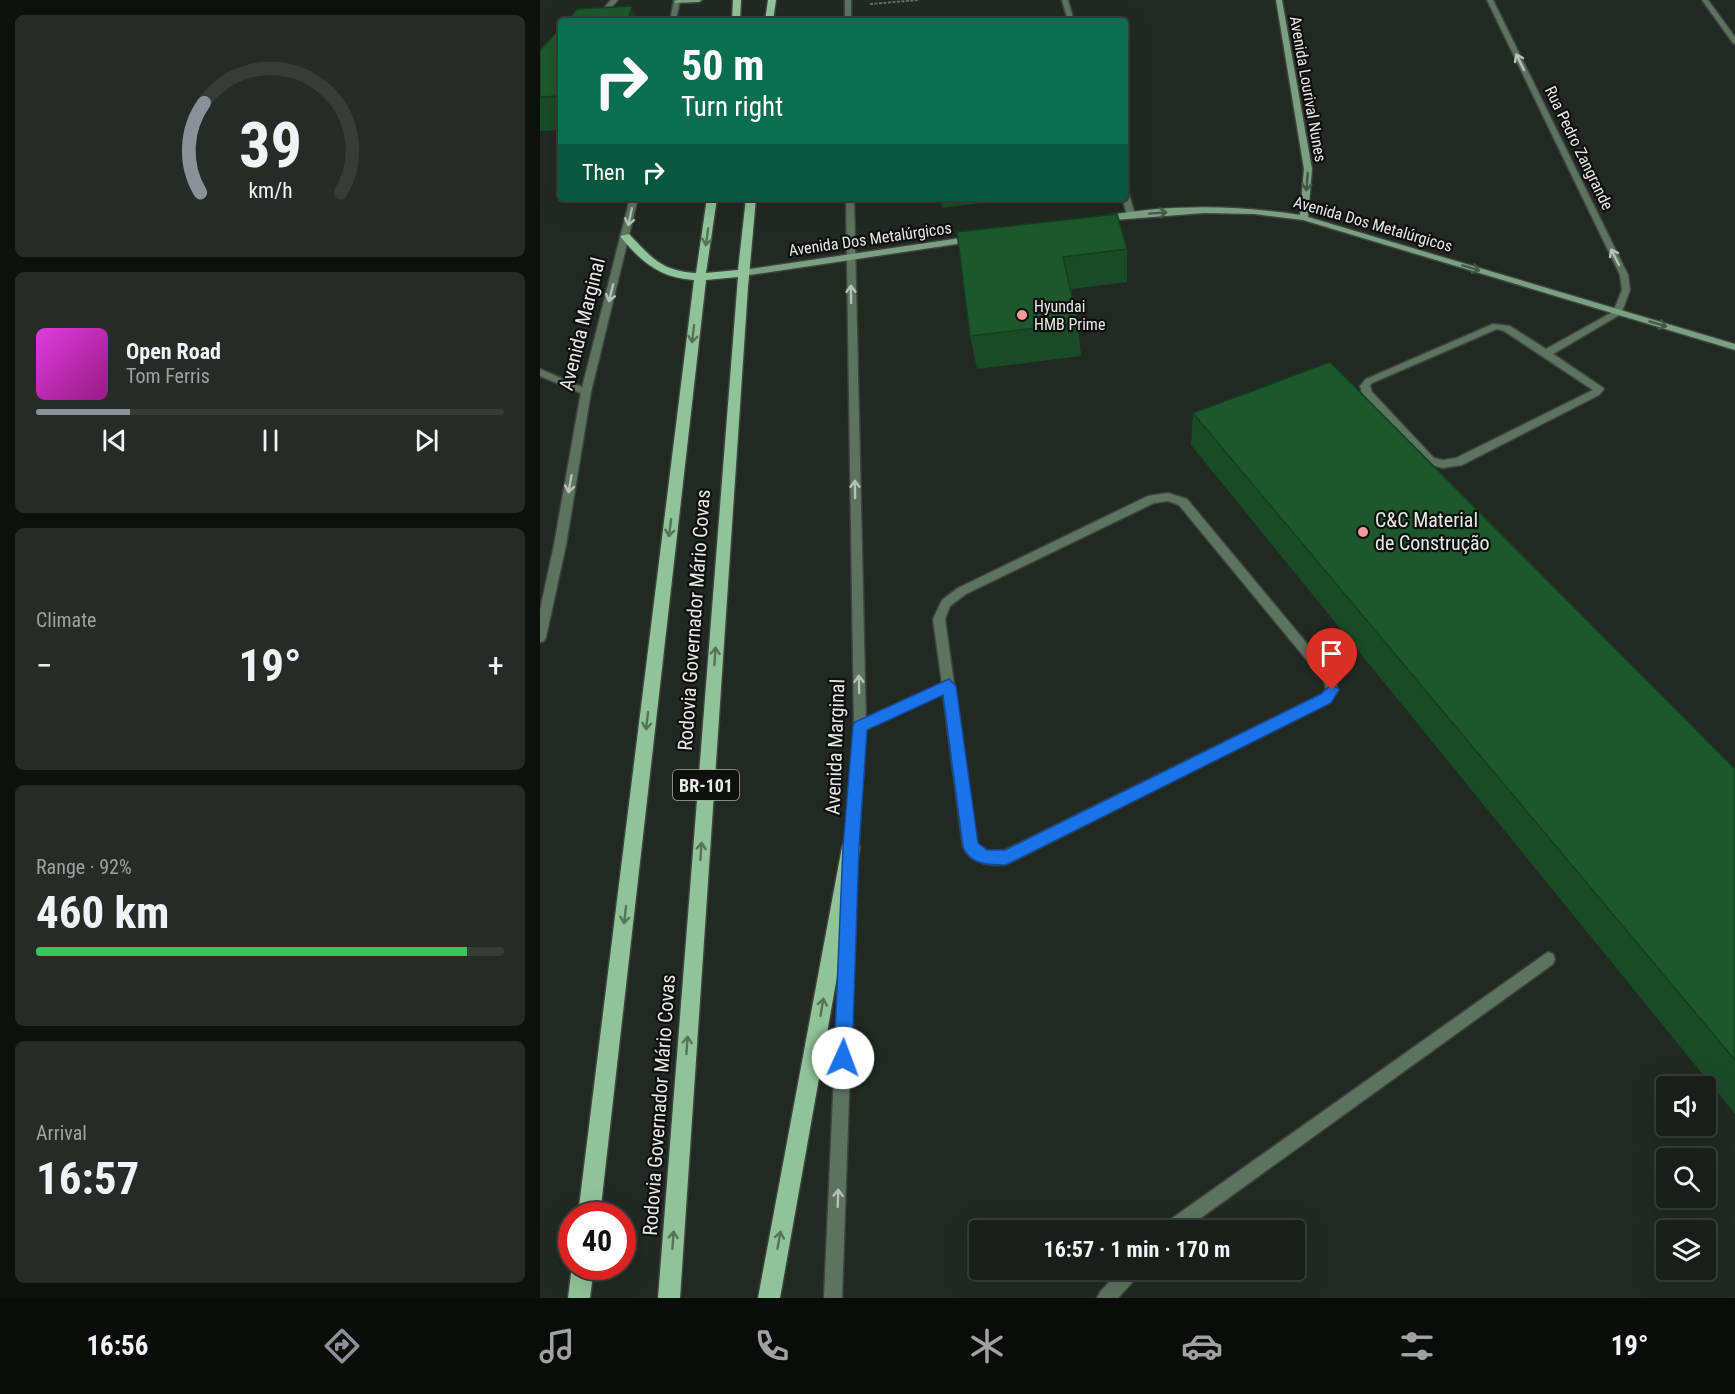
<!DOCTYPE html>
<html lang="en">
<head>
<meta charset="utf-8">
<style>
	:root { --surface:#1a1e1a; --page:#272b27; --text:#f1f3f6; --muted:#9fa2a2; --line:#383c39; --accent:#8c9099 }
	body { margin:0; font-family:"Roboto Condensed",sans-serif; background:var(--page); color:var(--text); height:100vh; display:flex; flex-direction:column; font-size:22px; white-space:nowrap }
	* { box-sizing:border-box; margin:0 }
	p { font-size:20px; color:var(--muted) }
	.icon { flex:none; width:33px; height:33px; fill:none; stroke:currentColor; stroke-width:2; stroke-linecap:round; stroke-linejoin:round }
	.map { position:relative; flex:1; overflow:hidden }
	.side { display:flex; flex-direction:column; gap:15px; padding:15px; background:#0e100e; width:540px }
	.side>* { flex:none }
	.guide { position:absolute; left:18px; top:18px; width:570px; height:183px; border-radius:6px; box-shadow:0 6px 24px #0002,0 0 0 2px var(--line); background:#0b6e4f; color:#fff; overflow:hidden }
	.tools { position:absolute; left:1116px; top:1076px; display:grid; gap:12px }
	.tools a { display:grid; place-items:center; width:60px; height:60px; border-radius:6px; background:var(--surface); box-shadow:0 6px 24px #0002,0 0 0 2px var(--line); font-size:30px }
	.speed { position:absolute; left:18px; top:1202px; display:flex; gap:12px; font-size:30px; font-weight:700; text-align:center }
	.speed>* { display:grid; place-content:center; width:78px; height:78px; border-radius:50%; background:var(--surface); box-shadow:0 6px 24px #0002,0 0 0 2px var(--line); line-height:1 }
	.speed .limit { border:9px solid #d22; background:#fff; color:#111 }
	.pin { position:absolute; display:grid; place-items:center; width:51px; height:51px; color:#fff; margin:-62px -26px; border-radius:50% 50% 50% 0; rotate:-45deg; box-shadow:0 0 6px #0007 }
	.pin .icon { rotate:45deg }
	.me { position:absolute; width:66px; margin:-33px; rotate:2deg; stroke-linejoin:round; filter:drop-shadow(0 0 4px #0008) }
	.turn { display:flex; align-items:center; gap:21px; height:126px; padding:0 24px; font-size:27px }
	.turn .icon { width:78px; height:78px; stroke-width:2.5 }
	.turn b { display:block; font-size:42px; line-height:51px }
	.then { display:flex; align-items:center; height:57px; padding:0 24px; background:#0003; gap:12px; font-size:22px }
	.big { font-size:45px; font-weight:700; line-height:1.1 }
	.side .tile { flex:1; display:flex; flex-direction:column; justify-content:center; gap:9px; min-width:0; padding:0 21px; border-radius:9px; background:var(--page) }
	.side .dial { align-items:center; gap:0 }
	.dial svg { height:156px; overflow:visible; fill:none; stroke:var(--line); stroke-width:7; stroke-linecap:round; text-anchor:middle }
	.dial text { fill:var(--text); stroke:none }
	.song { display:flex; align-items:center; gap:18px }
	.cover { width:72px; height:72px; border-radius:9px; background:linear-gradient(135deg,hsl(300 70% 55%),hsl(310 70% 35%)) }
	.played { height:6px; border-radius:3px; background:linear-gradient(90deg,var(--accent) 20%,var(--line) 20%) }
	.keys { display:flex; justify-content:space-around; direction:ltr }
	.heat { display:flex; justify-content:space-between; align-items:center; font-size:33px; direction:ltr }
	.charge { height:9px; border-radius:4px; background:linear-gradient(90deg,#34c759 92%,var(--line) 0) }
	.trip { position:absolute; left:429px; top:1220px; width:336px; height:60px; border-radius:6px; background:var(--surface); box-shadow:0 6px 24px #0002,0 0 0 2px var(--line); font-weight:700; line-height:60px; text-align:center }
	.menu { display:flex; height:96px; justify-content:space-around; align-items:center; background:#0a0c0a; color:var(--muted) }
	.menu .icon { width:42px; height:42px }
	.menu .current { color:var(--accent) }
	.menu b { font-size:27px; color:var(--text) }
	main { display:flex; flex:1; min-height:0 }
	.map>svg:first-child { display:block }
</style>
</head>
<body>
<main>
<section class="side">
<div class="tile dial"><svg viewBox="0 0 100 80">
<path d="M14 69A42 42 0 1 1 86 69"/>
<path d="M14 69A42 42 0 0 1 16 23" stroke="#8c9099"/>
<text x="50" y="56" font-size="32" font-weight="700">39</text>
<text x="50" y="72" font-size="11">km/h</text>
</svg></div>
<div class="tile">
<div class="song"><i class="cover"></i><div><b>Open Road</b><p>Tom Ferris</p></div></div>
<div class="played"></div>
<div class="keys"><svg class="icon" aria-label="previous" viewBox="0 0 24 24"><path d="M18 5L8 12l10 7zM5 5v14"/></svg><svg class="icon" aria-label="pause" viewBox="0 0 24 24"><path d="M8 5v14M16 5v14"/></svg><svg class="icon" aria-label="next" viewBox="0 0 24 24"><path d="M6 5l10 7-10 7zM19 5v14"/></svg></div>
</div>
<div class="tile"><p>Climate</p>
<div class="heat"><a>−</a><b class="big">19°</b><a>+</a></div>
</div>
<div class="tile"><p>Range · 92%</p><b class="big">460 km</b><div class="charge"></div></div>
<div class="tile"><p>Arrival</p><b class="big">16:57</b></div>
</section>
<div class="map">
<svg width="1195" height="1298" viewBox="0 0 1195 1298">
	<rect width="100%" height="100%" fill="#222822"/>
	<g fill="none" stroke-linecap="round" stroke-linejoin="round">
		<g stroke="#3d433e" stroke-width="3">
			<path id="service" d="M1162,0H1168L1195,37V44L1193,43Z
				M1078,309L1083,312L1081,314L1013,354L1062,387L1064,389L1059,395L922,465L903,468L887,464L822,393L820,386L826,379L953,324L970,326L1006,349ZM957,329L964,331L1053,390L916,458L903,460L894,458L832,392L830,386L832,383Z
				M628,493L647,499L793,675L798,690L790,702L471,862C455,868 431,865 423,847L403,694L320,732L316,730L314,726L316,722L402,684L393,619L402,600L418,588L608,496ZM628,501L639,505L784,681L786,689L782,694L465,850L447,851L436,843L405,619L410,606L426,594L614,503Z
				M1008,952L1013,954L1015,959L1013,964L644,1230H621L624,1224Z
				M581,1269H602L599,1275L578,1298H557L560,1292Z"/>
		</g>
		<g stroke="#3d433e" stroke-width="3">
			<path id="minor" d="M71,0H78L59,21H52Z
				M522,0H528L534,21H528Z
				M947,0H953L1088,275L1090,290L1081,314L1078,315L1073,312L1082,290L1080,275Z
				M585,192L589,194L595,215L594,217L587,215L582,198H585Z
				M0,369L49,390L51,392L49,394H43L0,376Z"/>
		</g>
		<g stroke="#3d433e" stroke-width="3">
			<path id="tertiary" d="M134,0H140L136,21H130Z
				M305,0H311V21H305Z
				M90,198H98L51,392L26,545L6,637L4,641L0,642V610L14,545L41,392Z
				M306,198H314L326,726L318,853L316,858L311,860L306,858L304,853L314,726Z
				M309,888L314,890L316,895L302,1298H284L302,895L304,890Z"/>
		</g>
		<g stroke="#3d433e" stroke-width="3">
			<path id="secondary" d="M138,0H162L159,2L135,3V1Z
				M736,0H742L772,169L768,217L1195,344V350L763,220L714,214L664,213L561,221V217C625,204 696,205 760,215L764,169Z
				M434,236L438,239L437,241L203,276L199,273L203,270Z"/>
		</g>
		<g stroke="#3d433e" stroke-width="3">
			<path id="primary" d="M193,0H201L200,21H192Z
				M228,0H236L233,21H225Z
				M167,198H177L166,273L198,270L206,198H216L208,287L140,1298H118L198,277L166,280L60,1215H38L154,280C120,278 101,262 80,236L89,234C111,257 121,271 156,273Z
				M311,839L317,841L320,847L240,1298H218L302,847L305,841Z
				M32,1266H54L50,1298H28Z"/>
		</g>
		<path stroke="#676d68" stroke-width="2" stroke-dasharray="3 1.5" stroke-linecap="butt" d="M330,4L378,0"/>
		<use href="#service" fill="#5c745f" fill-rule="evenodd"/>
		<use href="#minor" fill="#5c745f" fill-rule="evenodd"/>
		<use href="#tertiary" fill="#5c745f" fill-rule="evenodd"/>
		<use href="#secondary" fill="#7aa080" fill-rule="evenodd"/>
		<use href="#primary" fill="#91c398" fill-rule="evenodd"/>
	</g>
	<path fill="#194c26" d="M21,27V130L0,131V50Z
		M400,198H441V203L402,208Z
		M417,232L587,249V282L531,289L538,323L541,356L437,369L430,336Z
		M653,413L1195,769V1114L651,445Z"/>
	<path fill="#143e1f" d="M92,6L98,21H88Z"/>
	<path fill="#1d582c" stroke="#143e1f" stroke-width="1.5" d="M92,6L88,21H27L37,9Z
		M21,27V96L0,97V50Z
		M577,214L587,249L523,257L538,323L430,336L417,232Z
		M790,362L1195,769V1060L653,413Z"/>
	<defs><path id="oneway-shaft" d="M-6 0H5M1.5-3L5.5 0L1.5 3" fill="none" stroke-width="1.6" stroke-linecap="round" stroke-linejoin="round" transform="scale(1.5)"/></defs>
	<g stroke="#b6c1b7">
		<use href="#oneway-shaft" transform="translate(980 62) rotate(-116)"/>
		<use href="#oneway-shaft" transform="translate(90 217) rotate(102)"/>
		<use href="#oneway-shaft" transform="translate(1075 257) rotate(-116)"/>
		<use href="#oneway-shaft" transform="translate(71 293) rotate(104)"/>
		<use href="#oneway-shaft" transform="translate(311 294) rotate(-91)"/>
		<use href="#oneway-shaft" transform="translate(30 484) rotate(100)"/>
		<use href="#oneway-shaft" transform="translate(315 489) rotate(-91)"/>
		<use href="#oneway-shaft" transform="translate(319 684) rotate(-91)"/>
		<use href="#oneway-shaft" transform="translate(298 1198) rotate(-88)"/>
	</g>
	<g stroke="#445846">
		<use href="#oneway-shaft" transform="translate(767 182) rotate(95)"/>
		<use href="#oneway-shaft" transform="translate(618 213) rotate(-4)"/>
		<use href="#oneway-shaft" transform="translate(931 268) rotate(17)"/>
		<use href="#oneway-shaft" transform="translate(1118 324) rotate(17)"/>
	</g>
	<g stroke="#567259">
		<use href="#oneway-shaft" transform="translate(167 237) rotate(98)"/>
		<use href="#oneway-shaft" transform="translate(153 334) rotate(97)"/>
		<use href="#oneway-shaft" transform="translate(130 528) rotate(97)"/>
		<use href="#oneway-shaft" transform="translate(175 656) rotate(-86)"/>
		<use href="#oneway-shaft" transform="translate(107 721) rotate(97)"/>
		<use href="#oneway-shaft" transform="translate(161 851) rotate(-86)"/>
		<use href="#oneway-shaft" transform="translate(85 915) rotate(97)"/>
		<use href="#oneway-shaft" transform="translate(282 1007) rotate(-80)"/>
		<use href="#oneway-shaft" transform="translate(147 1045) rotate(-86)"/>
		<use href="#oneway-shaft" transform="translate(133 1240) rotate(-86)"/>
		<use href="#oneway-shaft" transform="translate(239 1240) rotate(-80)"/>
	</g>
	<path fill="#1a73e8" stroke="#114b97" stroke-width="1.5" d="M409,679L416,686L438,843L447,850H465L781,694L792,684L799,690L791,703L466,865C450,865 430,865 423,847L403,695L327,730L319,847L312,1058L309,1065L303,1067L297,1065L294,1058L303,847L313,726L315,722Z"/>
	<g fill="#f59b9c" stroke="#0d100d" stroke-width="2">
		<circle cx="482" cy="315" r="6"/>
		<circle cx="823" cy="532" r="6"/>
	</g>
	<g text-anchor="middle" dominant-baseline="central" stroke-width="4.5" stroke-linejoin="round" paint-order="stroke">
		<g font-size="16" fill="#e6eae7" stroke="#0d100d">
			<text transform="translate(768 89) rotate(80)">Avenida Lourival Nunes</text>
			<text transform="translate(1039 148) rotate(64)">Rua Pedro Zangrande</text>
			<text transform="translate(833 224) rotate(16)">Avenida Dos Metalúrgicos</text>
			<text transform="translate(330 239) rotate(-8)">Avenida Dos Metalúrgicos</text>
		</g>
		<g font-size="16" fill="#e6eae7" stroke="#0d100d" text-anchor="start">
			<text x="494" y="306">Hyundai<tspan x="494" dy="18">HMB Prime</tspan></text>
		</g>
		<rect fill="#0d100d" stroke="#a5a9a6" stroke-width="1.5" x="133" y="770" width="66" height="30" rx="4.5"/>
		<g font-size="18" font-weight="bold" fill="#e6eae7">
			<text x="166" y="785">BR-101</text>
		</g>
		<g font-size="20" fill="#e6eae7" stroke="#0d100d">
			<text transform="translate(42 324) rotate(-76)">Avenida Marginal</text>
			<text transform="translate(154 620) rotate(-86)">Rodovia Governador Mário Covas</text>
			<text transform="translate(295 747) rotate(-88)">Avenida Marginal</text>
			<text transform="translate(119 1105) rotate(-86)">Rodovia Governador Mário Covas</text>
		</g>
		<g font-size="20" fill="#e6eae7" stroke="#0d100d" text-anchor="start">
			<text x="835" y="520">C&amp;C Material<tspan x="835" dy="23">de Construção</tspan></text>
		</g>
	</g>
</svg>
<div class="tools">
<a><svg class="icon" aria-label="sound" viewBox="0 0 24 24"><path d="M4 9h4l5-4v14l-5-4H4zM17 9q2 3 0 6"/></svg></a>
<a><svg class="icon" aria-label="search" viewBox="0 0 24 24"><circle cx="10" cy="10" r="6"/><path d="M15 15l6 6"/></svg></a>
<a><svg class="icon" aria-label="layers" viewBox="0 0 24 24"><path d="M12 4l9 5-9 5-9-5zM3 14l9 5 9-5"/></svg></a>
</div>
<div class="speed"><div class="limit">40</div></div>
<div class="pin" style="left:792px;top:690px;background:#d93025"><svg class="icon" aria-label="arrive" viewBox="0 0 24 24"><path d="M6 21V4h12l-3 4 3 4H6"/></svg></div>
<svg class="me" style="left:303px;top:1058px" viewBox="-20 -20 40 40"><circle r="19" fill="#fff"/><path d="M0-13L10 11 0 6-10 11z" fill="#1a73e8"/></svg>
<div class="trip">16:57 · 1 min · 170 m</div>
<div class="guide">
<div class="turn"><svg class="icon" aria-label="right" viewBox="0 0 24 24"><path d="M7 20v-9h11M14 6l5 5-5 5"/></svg><div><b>50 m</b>Turn right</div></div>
<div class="then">Then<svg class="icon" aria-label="right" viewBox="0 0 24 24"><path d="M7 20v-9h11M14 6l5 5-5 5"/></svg></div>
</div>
</div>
</main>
<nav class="menu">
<b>16:56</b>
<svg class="icon current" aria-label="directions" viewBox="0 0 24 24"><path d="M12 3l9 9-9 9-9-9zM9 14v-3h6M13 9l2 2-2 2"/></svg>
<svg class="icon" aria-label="music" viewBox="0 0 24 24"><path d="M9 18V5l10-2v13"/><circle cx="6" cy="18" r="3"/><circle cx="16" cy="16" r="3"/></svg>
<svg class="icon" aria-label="phone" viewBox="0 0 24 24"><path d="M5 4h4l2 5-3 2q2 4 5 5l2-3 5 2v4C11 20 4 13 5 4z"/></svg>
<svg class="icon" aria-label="climate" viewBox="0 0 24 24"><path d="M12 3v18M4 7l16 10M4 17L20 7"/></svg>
<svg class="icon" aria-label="car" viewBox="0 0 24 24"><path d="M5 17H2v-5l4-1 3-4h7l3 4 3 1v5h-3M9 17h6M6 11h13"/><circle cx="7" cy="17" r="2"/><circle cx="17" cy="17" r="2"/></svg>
<svg class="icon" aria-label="filters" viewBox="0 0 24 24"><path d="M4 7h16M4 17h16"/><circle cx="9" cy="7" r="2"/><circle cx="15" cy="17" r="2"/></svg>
<b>19°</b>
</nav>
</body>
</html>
